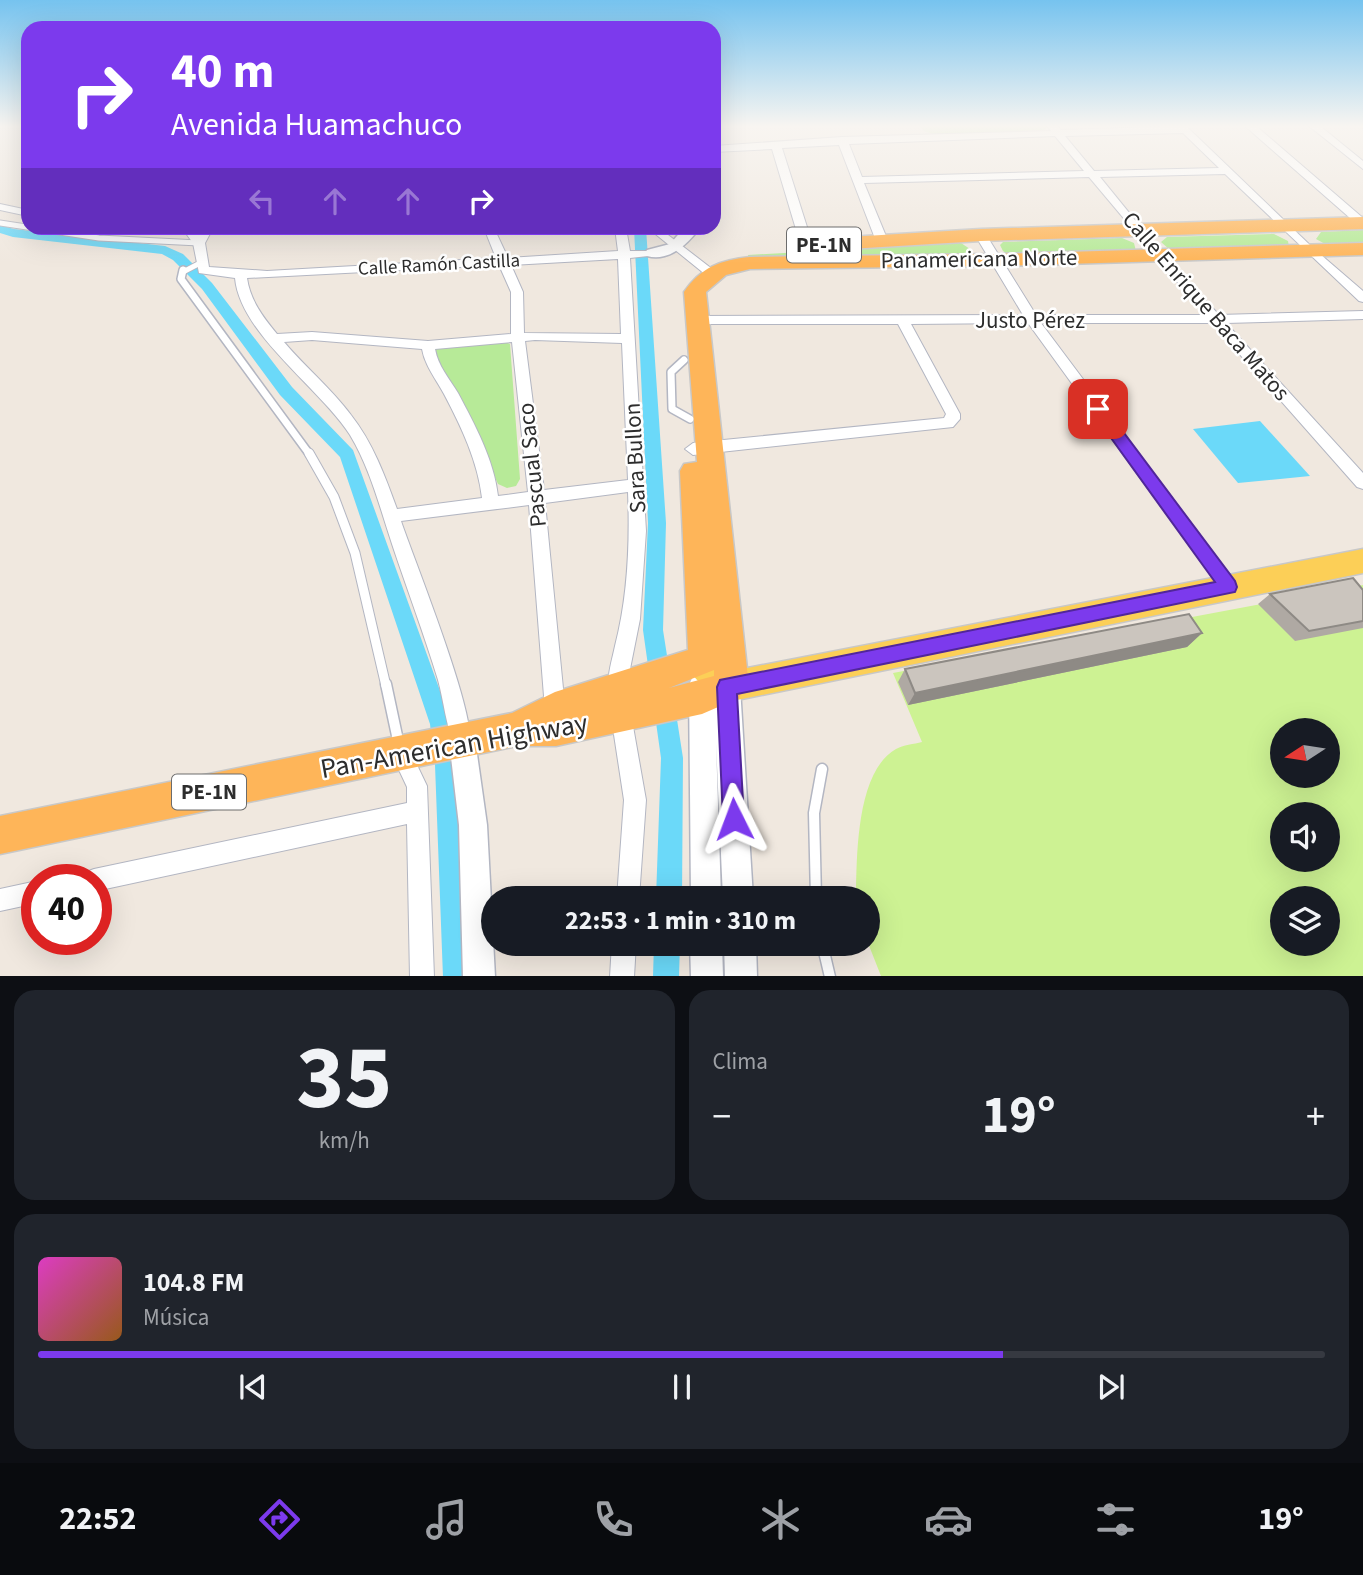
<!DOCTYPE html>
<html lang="es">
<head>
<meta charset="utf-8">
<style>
	:root { --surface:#171b24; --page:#20242c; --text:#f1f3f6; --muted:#9ea1a6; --line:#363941; --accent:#7c3aed }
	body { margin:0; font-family:"Source Sans 3",sans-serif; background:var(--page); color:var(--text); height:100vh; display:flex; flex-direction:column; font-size:26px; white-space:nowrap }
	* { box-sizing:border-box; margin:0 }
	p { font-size:23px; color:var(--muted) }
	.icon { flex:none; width:38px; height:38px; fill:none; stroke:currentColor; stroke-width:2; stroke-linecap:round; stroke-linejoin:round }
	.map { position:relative; height:976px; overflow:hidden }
	.panel { display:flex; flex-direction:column; gap:14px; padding:14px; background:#0d0f14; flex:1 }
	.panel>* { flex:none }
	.top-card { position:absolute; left:21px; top:21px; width:700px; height:214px; border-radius:21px; box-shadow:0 7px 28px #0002; background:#7c3aed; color:#fff; overflow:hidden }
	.needle { width:46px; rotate:258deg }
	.buttons { position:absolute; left:1270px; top:718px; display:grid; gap:14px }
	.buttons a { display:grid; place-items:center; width:70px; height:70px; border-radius:50%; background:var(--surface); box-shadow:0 7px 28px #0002; font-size:35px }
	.speed { position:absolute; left:21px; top:864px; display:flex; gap:14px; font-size:35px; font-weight:700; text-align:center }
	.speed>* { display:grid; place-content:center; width:91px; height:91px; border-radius:50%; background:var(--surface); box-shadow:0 7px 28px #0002; line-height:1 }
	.speed .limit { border:10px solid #d22; background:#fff; color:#111 }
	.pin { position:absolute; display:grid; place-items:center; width:60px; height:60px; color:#fff; margin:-30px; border-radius:14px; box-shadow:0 4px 10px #0006 }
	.me { position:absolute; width:77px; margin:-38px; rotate:357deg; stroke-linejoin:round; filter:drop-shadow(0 0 5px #0008) }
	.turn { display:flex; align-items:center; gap:24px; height:147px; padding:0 35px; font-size:32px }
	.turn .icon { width:91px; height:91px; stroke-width:2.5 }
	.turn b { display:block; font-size:49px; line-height:60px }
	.lanes { display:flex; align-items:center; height:66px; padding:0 35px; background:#0003; justify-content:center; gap:35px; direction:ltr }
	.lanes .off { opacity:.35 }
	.big { font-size:52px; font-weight:700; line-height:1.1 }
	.panel .tile { flex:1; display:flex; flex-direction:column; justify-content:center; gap:10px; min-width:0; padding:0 24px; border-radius:21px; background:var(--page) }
	.panel .dial { align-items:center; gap:0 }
	.dial b { font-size:91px; line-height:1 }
	.song { display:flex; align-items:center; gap:21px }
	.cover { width:84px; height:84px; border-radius:10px; background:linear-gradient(135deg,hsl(310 70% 55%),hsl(30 70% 35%)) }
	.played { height:7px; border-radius:4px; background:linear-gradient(90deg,var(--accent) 75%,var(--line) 75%) }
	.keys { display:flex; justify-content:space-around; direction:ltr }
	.heat { display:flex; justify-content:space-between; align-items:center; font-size:38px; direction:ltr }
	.panel .tiles { flex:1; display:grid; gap:14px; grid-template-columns:1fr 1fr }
	.tile:last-child { grid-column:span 2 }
	.trip { position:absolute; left:481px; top:886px; width:399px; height:70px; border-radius:35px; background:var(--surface); box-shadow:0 7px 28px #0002; font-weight:700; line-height:70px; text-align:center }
	.menu { display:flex; height:112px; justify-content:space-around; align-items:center; background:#090b0e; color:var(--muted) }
	.menu .icon { width:49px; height:49px }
	.menu .active { color:var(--accent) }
	.menu b { font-size:32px; color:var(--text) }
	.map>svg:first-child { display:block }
</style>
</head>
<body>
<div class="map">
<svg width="1363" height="977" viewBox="0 0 1363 977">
	<rect width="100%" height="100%" fill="#f0e8df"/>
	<path fill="#b7ea98" d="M920,126H1049L1044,130L936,135L924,131Z
		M1363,230V246L1327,245L1316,239L1321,232Z
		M1274,234L1288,241L1289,247L1170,250L1161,242L1167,237Z
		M1122,238L1134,243L1136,251L1010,256L1003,251L1000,245L1003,242Z
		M961,243L973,251V255L749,260L748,255Z
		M505,342L510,344L520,479L516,486L507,488L498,484L461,404L431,352L433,349Z"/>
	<path fill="#cdf293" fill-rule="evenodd" d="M1363,585V976H881L868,943V898H857L856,890C857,852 857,771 896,749C903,745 914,744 922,742L893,673ZM1283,730H1328V775H1283ZM1283,814H1328V859H1283ZM1283,898H1328V943H1283Z"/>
	<path fill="#6bd9f9" d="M1260,421L1310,476L1238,483L1193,429Z"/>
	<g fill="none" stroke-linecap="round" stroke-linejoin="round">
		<path fill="#6bd9f9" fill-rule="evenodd" d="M0,225L14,229L165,246L183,254L212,283L292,387L353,450L452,724L457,765L469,977H443L435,765L430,724L340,457L280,395L202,289L173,260L162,254L13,237L0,233Z
			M634,228H646L666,523L663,630L683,758L682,898H656L661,758L643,630L648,523Z
			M654,943H680L679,977H653Z"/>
		<g stroke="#b3b6c2" stroke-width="7">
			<path id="service-far3" d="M0,223L99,238L199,243
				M183,272L202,262"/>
		</g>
		<g stroke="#b3b6c2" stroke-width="10">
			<path id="service-far2" d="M183,270L181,279L310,455
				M684,360L671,372L672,409L690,419"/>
		</g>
		<g stroke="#b3b6c2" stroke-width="11">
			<path id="service-far1" d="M309,453L334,497L355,553L386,686"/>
		</g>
		<g stroke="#b3b6c2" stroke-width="13">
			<path id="service" d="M386,684L399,745
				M816,898L814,813L822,769
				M822,943L830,977"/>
		</g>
		<g stroke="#b3b6c2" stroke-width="2">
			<path id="minor" d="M1047,126H1057L1061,130L1186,126L1313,248L1363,291V302L1359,301L1225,174L1100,177L1161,252L1219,315L1363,311V319L1226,323L1363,473V489L1357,487L1212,323H1041L1235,582L1238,587L1235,592L1229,595L1223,592L1028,323L911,324L960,414V419L953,427L693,455L685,449L693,443L944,418L946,414L898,324H696L690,320L696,316L1023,315L975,235L977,233H985L1036,315H1205L1089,177L864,183L888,241L882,244L876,241L839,145L782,148L813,246L807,249L801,246L772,149L714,152V146L842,137L1051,131ZM1183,133L1219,168L1094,171L1065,136ZM1055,136L1084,171L862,177L849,144Z
				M1245,126H1256L1363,218V226L1358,225Z
				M1309,126H1320L1363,161V169Z
				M0,204L28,210V216L0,210Z
				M108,228H132C127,233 113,233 108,228Z
				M182,228H193L198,234L203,228H213L205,243L209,267L267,271L496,258L484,228H494L508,258L618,251L615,228H626L630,251H657V255L630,258L646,531L640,619L625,694L618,697L611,694C605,680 612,661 615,646C628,596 630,543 628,492L545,503L565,709L562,716L555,718L548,716L545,709L529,505L401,521C413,557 480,722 469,747L462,750L455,747C446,726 444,702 438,680C424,634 407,589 392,544C380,508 370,468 350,435C320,388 240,334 235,278L199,273L193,243ZM618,259L621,334L524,333L523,292L511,265ZM499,265L511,292V334L428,341L312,332L277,334C263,317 250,300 247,278ZM312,340L422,349C425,366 436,379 444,394C461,426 478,462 482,498L397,509C385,476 373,443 351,415C331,388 305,367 284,342ZM535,340L622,343L628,480L544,490L525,341ZM512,342L528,492L498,496C494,460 475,425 458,393C449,378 438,366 435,349Z
				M648,228H659L716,272L710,276L706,275Z
				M621,705L628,708L631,715L646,800L639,898H617L624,800L611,715L614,708Z
				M401,743L408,746L427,786L434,977H410L407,824L96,891V880H83L86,872L94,869L407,803V787L391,753L394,746Z
				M37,881V903L0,911V889Z
				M612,943H636L634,977H610Z"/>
		</g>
		<g stroke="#b3b6c2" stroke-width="3">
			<path id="tertiary" d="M684,228H700C687,244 670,262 647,256L645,253L647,250L670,244Z
				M702,673L711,676L715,686L718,678L727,675L736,678L740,687L753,898H723L716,743L721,898H691L689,685L693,676Z
				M462,727L471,731L475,740L487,825L495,977H463L459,825L449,740L453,731Z
				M690,943H722L723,977H691Z
				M724,943H756L757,977H725Z"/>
		</g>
		<g stroke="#c8c8c8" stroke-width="3">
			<path id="primary" d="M1363,549V573L727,702C710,695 693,679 685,662L690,652L701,648L712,652L732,671Z"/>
		</g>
		<g stroke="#c8c8c8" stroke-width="3">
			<path id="trunk" d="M1363,217V229L981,241L832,250L825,248L822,244L825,240L832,238L981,229Z
				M1363,243V255L997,266L750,269L726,275L706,292L748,678L739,698L702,714L556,746H517L0,854V816L512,713L555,692L688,650L680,471L684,464L697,462L684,292C701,267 721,260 750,257L997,254ZM714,670V676L669,688Z"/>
		</g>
		<use href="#service-far3" stroke="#fff" stroke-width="5"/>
		<use href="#service-far2" stroke="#fff" stroke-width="7"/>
		<use href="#service-far1" stroke="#fff" stroke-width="9"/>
		<use href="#service" stroke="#fff" stroke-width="10"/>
		<use href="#minor" fill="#fff" fill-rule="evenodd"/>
		<use href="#tertiary" fill="#fff" fill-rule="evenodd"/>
		<use href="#primary" fill="#fccf57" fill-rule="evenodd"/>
		<use href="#trunk" fill="#feb559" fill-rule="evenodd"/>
	</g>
	<path fill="#afa9a3" d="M1363,590V628L1295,641L1258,604L1270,594Z
		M1202,633L1187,647L908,705L898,682L905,669Z"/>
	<path fill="#8e8a85" d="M1202,633L1187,647L908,705L915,693Z"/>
	<path fill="#cbc5be" stroke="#8e8a85" stroke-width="2" d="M1353,578L1363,590V621L1309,631L1270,594Z
		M1189,614L1202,633L915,693L905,669Z"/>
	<linearGradient id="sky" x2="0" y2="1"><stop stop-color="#76c3ef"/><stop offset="0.48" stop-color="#f8f5f1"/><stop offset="1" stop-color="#f8f5f1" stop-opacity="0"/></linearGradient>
	<rect width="1363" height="263" fill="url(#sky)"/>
	<path fill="#7c3aed" stroke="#51269a" stroke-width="2" d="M1098,404L1103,405L1235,581L1237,587L1235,592L737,694L744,819L741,826L734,829L726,826L723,819L717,687L720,680L1215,582L1093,413L1090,409L1093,405Z"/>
	<g text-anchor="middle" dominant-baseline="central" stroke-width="5" stroke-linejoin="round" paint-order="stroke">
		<g font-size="19" fill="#2d2d2d" stroke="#fff">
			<text transform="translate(439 265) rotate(-3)">Calle Ramón Castilla</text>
		</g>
		<g fill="#fff" stroke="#6c6c6c" stroke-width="2">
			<rect x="787" y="227.5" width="74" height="35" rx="5"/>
			<rect x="172" y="774.5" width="74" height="35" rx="5"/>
		</g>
		<g font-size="21" font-weight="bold" fill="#2d2d2d">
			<text x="824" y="245">PE-1N</text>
			<text x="209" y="792">PE-1N</text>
		</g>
		<g font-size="23" fill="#2d2d2d" stroke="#fff">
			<text transform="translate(979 259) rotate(-1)">Panamericana Norte</text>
			<text transform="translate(1206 306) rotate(49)">Calle Enrique Baca Matos</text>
			<text x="1030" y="320">Justo Pérez</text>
			<text transform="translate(635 458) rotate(-93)">Sara Bullon</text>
			<text transform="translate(532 465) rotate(-96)">Pascual Saco</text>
		</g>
		<g font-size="28" fill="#2d2d2d" stroke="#fff">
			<text transform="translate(454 746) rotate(-10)">Pan-American Highway</text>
		</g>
	</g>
</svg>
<div class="buttons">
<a><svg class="needle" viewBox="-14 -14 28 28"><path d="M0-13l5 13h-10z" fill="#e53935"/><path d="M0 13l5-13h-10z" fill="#9ea1a6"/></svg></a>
<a><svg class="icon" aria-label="sound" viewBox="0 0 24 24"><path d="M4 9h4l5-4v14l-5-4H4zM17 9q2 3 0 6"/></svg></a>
<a><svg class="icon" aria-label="layers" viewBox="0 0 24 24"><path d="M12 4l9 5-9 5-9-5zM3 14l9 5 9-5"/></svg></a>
</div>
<div class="speed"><div class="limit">40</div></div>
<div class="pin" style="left:1098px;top:409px;background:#d93025"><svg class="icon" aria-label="arrive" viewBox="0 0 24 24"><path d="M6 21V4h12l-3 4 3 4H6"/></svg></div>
<svg class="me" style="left:734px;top:819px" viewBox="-20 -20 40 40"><path d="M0-17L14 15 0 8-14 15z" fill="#7c3aed" stroke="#fff" stroke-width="4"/></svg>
<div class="trip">22:53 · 1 min · 310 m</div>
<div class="top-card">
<div class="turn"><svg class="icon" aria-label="right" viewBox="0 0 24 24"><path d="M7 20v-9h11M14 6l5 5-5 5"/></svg><div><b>40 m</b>Avenida Huamachuco</div></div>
<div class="lanes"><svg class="icon off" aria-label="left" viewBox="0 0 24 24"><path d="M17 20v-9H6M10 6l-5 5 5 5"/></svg><svg class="icon off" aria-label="ahead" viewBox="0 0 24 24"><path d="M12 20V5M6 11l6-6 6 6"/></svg><svg class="icon off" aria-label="ahead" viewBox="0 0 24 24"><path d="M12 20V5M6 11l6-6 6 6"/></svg><svg class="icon" aria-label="right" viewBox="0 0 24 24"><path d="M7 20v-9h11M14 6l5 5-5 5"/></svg></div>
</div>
</div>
<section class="panel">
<div class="tiles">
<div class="tile dial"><b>35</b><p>km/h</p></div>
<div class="tile"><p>Clima</p>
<div class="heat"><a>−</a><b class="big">19°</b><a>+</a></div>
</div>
<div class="tile">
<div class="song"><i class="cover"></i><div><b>104.8 FM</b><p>Música</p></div></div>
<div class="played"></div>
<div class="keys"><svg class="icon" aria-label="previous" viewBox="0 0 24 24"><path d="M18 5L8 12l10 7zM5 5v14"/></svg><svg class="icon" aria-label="pause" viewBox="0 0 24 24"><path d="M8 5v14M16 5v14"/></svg><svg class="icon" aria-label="next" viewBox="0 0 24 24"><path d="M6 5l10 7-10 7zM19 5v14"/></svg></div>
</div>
</div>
</section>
<nav class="menu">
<b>22:52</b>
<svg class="icon active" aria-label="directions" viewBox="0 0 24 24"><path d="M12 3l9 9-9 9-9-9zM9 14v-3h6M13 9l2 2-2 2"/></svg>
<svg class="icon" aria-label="music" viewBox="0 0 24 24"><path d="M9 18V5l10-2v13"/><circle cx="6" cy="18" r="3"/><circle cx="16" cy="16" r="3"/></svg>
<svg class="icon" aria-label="phone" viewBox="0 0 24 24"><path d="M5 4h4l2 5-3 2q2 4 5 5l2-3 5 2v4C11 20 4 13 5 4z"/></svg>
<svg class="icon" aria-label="climate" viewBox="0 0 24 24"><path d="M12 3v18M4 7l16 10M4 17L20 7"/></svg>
<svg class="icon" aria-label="car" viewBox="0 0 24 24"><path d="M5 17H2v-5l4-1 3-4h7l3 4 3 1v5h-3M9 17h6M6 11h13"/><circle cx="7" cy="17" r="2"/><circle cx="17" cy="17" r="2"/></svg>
<svg class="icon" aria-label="filters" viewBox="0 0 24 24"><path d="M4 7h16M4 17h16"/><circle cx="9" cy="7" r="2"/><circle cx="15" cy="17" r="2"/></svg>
<b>19°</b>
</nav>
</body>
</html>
